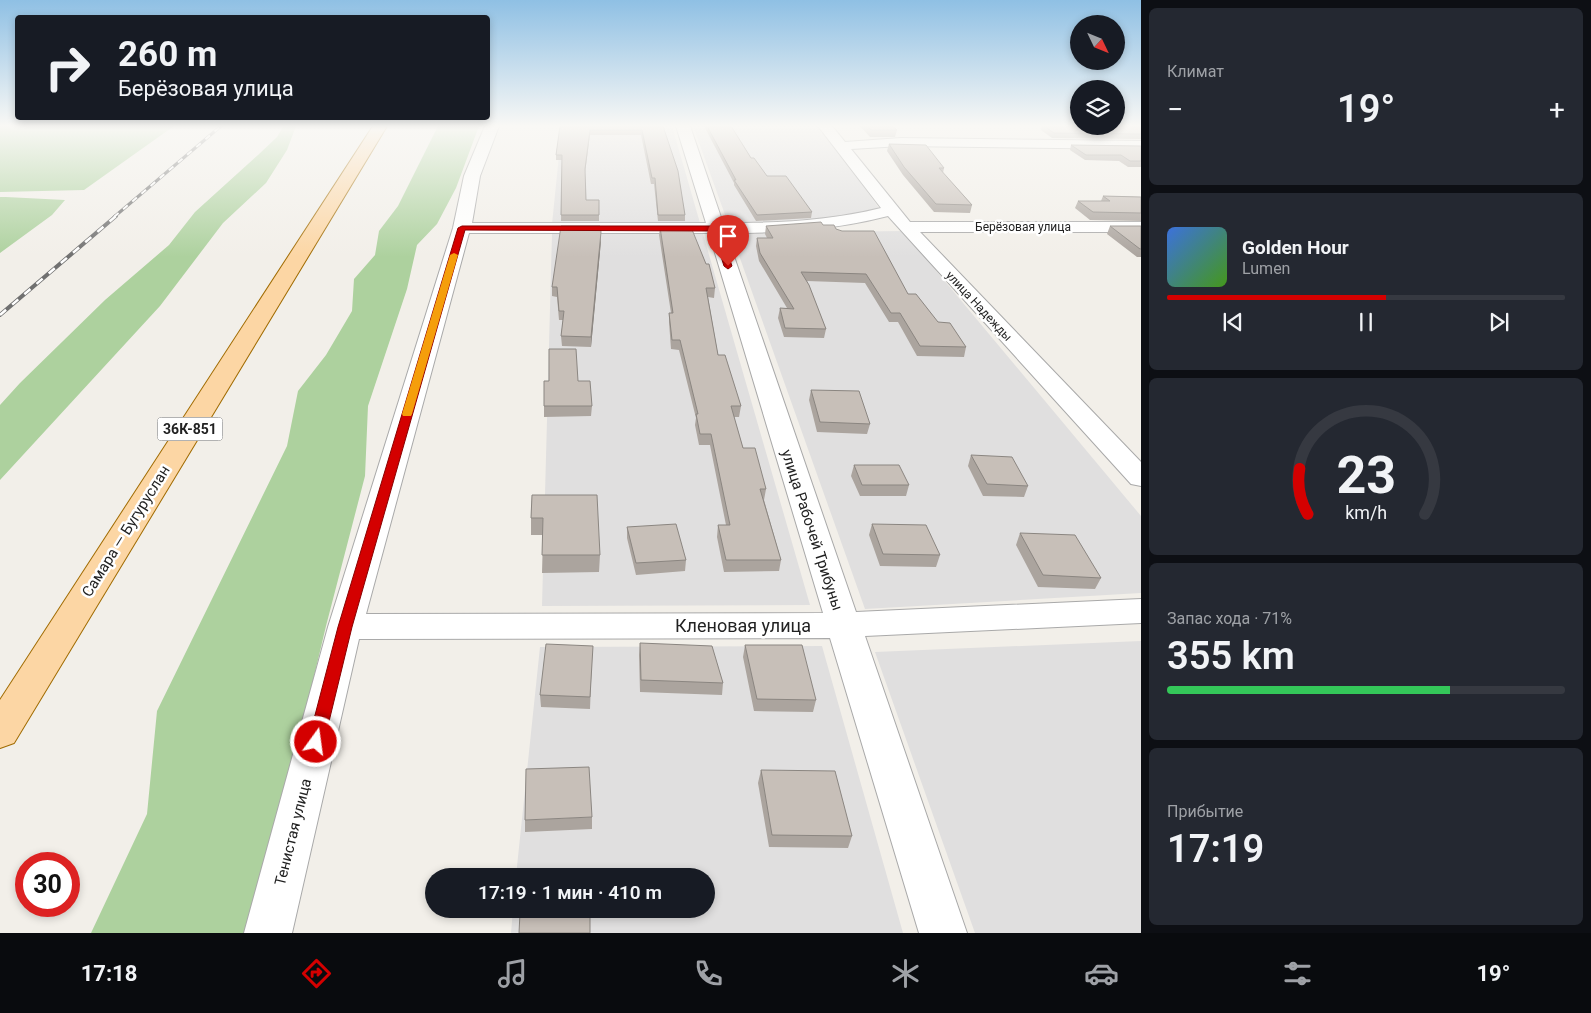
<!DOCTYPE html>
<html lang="ru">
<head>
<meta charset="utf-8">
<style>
	:root { --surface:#171b24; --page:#242831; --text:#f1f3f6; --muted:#9ea1a6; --line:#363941; --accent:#d40000 }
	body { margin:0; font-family:Roboto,sans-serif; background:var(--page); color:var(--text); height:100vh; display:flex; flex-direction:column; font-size:19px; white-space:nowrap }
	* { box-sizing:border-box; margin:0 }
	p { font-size:16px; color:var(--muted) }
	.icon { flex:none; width:28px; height:28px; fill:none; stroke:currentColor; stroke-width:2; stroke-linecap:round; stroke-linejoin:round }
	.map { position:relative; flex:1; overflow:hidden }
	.drawer { display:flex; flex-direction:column; gap:8px; padding:8px; background:#0d0f14; width:450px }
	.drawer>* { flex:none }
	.guide { position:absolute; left:15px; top:15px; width:475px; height:105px; border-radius:5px; box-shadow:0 2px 8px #0003; background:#171b24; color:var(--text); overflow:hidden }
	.needle { width:32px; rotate:133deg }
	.fabs { position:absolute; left:1070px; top:15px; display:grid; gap:10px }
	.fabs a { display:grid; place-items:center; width:55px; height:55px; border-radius:50%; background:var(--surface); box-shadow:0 2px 8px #0003; font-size:25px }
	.speed { position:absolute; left:15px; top:852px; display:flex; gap:10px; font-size:25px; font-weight:700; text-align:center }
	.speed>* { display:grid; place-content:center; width:65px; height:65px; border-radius:50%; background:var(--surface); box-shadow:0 2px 8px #0003; line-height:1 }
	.speed .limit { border:8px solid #d22; background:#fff; color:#111 }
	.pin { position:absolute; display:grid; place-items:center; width:42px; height:42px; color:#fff; margin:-51px -21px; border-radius:50% 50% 50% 0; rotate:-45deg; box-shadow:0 0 5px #0007 }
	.pin .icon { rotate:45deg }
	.me { position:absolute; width:55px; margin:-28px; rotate:14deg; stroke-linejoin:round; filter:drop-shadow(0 0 4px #0008) }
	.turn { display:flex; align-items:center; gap:18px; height:105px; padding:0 20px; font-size:22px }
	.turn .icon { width:65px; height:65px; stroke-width:2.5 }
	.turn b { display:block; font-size:35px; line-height:42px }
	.big { font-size:38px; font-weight:600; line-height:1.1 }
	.drawer .card { flex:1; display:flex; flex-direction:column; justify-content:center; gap:8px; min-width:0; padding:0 18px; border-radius:8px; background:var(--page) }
	.drawer .dial { align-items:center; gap:0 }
	.dial svg { height:130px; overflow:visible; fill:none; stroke:var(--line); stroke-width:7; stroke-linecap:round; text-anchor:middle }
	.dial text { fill:var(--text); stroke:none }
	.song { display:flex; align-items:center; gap:15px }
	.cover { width:60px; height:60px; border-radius:8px; background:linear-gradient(135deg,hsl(220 70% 55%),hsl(100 70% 35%)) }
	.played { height:5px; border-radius:2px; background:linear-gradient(90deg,var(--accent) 55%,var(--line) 55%) }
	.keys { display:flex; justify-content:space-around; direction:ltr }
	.heat { display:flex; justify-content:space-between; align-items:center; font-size:28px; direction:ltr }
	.charge { height:8px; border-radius:4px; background:linear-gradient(90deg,#34c759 71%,var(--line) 0) }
	.trip { position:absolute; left:425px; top:868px; width:290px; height:50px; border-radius:25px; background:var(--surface); box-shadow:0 2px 8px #0003; font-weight:600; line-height:50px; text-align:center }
	.tabs { display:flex; height:80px; justify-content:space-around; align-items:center; background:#090b0e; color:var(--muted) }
	.tabs .icon { width:35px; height:35px }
	.tabs .current { color:var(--accent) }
	.tabs b { font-size:22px; color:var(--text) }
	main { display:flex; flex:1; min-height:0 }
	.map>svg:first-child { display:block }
</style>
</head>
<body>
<main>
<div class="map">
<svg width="1141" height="933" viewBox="0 0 1141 933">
	<rect width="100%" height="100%" fill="#f2efe9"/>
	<path fill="#e0dfdf" d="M562,126H672L700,223L635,222L552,224Z
		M693,126H821L881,211L866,220L728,223Z
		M903,231L1141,516V593L865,609L731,233Z
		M552,234H703L810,605L542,606Z
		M1141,641V933H975L875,652Z
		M822,646L903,933H511L513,909H706V876H516L540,647Z"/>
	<path fill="#add19e" d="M0,126H174L84,190L0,192Z
		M296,126L287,150L266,183L223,223L160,306L0,480V405L20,383L105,300L169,245L195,212L258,155L277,137L283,127Z
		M438,126H479L456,188L437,224L417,245L407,289L368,406L365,476L326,626L253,933H91L147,814L157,711L287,446L298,391L326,355L352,311L354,279L375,255L379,231L398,206Z
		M0,197H6L65,200L52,215L0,253Z"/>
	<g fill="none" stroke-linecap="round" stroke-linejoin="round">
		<g stroke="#a9a9a9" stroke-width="2">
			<path id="minor" d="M485,126H499L480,176L472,223H706L676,126H690L723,223C777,223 829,221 881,208L818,126H832L845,142L901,138L1141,141V149L901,146L851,149L910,222H1141V232H920L1141,462V486L1131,484L888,216C834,230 782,233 726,233L856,612L1141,599V623L865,636L967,933H919L830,638L359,639L292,933H244L328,627L453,228L464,176ZM469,233H709L823,613L366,614Z"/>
		</g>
		<g stroke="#a06b00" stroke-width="2">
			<path id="major" d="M373,126H387L14,743L0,748V700Z"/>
		</g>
		<use href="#minor" fill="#fff" fill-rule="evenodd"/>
		<use href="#major" fill="#fcd6a4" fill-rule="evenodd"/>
		<g stroke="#707070" stroke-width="3">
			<path id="rail-far1" d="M114,217L221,126"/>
		</g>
		<g stroke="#707070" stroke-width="4">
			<path id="rail" d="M0,315L116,216"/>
		</g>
		<use href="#rail-far1" stroke="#fff" stroke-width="2" stroke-dasharray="6" stroke-linecap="butt"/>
		<use href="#rail" stroke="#fff" stroke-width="2.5" stroke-dasharray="8" stroke-linecap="butt"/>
	</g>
	<path fill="#aba49e" d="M560,126H663L685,215V221H658L654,184H651L641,135H590L585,173L586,200H599V221H561L562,160H556V155Z
		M704,126H731L751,158L767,176L812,212L811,218L756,221L734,185V183Z
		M860,126H893L897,130L895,137H870Z
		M1042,126H1141V139L1052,138L1041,130Z
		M889,144L944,168L943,173L972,205L970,213L934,212L903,175L887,151Z
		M1071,145L1141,146V167H1128L1119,161L1085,160L1070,150Z
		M1103,196L1141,197V221L1090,220L1075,208L1078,201H1101Z
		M823,225L836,229L908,294L938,322L966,347L964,357L917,356L898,322H889L865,283L807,281L826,329L824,338L784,337L778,318L780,308H787L759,261L756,246L757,238H767L765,234L766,226Z
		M1110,226H1141V257H1137L1107,234Z
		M660,227L715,288L714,298L708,297L718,355L741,406L739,417H734L743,448L766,489L764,500L781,560L779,571L724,572L717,537L718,525H726L710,445H699L695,425L696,418L679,350L671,349L669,322V313H671L659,235Z
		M601,241L591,347L562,346L561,336L563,320H559L557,297L552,296V287Z
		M549,381H578L592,406L591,416L544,417V406Z
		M811,390L870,424L867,434L817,432L809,400Z
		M971,455L1028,486L1024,497L983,496L968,466Z
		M854,465L909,485L906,496H860L851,476Z
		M532,495L600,555L599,572L542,573L543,535H531V518Z
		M872,524L940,555L936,567L880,566L869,535Z
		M627,527L686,560L685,571L636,575L627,538Z
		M1020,533L1101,578L1095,589L1038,587L1016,545Z
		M640,643L723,683L722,695L640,692L639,655Z
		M745,645L816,700L813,712L754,711L743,657Z
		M592,658L590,709L541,707L540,695Z
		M761,770L852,836L848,848L769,847L758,783Z
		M592,817V829L525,832V820Z"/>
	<path fill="#8b8681" d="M601,232V241L591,347V337Z"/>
	<path fill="#c7bfb8" stroke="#8b8681" d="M560,126H663L678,171L685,215H658L655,178H652L642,130H590L585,169L586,200H599V215H561L562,155H556Z
		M707,126H731L751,158H754L767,176H786L812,212L757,215L734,180H736Z
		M867,126H893L897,130H871Z
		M1044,126H1141V134L1054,133Z
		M889,144L926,145L944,168H939L972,205L936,204L904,167Z
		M1071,145L1141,146V161H1130L1121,155H1086Z
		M1103,196L1141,197V213L1093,212L1078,201H1110Z
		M821,222L823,225H834L836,229L842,231H874L908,294H916L938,322L950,323L966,347L920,346L900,313H891L866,274L801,272L809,285L826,329L785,328L780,308L794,309L760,253L757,238H773L766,226Z
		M561,226H600L601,232L591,337L561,336L564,311H559L557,287H552Z
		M1110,226H1141V249H1140Z
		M660,227H691L706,264H709L715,288H706L718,355H725L741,406H731L743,448H755L766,489H760L781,560H726L718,525H730L711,434H700L696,414H698L680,340H672L669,313H673Z
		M549,349H576L578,381H590L592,406H544V381H549Z
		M811,390L859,391L870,424L820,422Z
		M971,455L1012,457L1028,486L987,484Z
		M854,465H899L909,485H862Z
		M532,495H597L600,555H542L543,518H531Z
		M676,524L686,560L636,563L627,527Z
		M872,524L926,525L940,555L883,554Z
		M1020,533L1075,535L1101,578L1043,575Z
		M640,643L712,646L723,683L641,680Z
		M546,644L593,646L590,697L540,695Z
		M745,645H802L816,700L757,699Z
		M589,767L592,817L525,820L526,769Z
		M761,770L835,771L852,836L772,835Z
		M590,911V933H519L520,913Z"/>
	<linearGradient id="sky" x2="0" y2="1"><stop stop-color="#8fc0e4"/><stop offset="0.49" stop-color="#f9f8f5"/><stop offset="1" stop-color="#f9f8f5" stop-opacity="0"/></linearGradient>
	<rect width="1141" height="257" fill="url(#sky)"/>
	<path fill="#d40000" stroke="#8a0000" d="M462,226H716L719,229L732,266L728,269L724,266L713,231L465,230L352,627L324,742L322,746L316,748L310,746L308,742L338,627L458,228Z"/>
	<path fill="#f59e0b" d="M454,253L458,255L412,414L411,416H403L402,414L450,255Z"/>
	<g text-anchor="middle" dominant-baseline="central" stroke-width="5" stroke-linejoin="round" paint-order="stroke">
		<g font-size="12" fill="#222" stroke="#fff">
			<text x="1023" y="227">Берёзовая улица</text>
			<text transform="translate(979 306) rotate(47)">улица Надежды</text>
		</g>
		<rect fill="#fff" stroke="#646464" stroke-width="1" x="157.5" y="417.5" width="65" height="23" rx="4"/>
		<g font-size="14" font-weight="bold" fill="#222">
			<text x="190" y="429">36К-851</text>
		</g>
		<g font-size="15" fill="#222" stroke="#fff">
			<text transform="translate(812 530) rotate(72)">улица Рабочей Трибуны</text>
			<text transform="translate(126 531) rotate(-58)">Самара — Бугуруслан</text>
			<text transform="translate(293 832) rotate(-76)">Тенистая улица</text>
		</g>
		<g font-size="18" fill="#222" stroke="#fff">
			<text x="743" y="625">Кленовая улица</text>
		</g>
	</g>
</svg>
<div class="fabs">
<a><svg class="needle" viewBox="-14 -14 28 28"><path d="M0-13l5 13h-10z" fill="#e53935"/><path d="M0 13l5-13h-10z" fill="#9ea1a6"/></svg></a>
<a><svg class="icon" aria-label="layers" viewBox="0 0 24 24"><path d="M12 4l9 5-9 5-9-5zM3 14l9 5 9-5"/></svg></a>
</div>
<div class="speed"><div class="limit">30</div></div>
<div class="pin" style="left:728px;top:266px;background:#d93025"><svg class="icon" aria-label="arrive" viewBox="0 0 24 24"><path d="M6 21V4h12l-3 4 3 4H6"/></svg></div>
<svg class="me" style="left:316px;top:742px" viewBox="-20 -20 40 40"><circle r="17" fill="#d40000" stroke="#fff" stroke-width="3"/><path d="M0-11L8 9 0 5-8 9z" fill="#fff"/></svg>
<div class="trip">17:19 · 1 мин · 410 m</div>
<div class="guide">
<div class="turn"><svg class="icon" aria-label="right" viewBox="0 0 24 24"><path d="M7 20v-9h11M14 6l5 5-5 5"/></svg><div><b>260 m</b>Берёзовая улица</div></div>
</div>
</div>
<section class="drawer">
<div class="card"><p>Климат</p>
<div class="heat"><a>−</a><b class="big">19°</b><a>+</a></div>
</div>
<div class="card">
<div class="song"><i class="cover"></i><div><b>Golden Hour</b><p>Lumen</p></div></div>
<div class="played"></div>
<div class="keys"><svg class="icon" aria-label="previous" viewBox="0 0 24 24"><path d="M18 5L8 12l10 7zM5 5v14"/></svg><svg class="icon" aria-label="pause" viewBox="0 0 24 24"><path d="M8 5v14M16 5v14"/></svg><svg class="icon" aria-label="next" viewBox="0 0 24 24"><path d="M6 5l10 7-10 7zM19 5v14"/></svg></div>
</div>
<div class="card dial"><svg viewBox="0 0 100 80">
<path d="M14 69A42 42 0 1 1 86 69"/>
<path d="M14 69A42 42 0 0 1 9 41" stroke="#d40000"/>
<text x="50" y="56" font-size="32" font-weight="700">23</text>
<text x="50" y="72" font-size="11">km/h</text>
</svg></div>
<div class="card"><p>Запас хода · 71%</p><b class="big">355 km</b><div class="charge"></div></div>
<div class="card"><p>Прибытие</p><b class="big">17:19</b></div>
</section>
</main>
<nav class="tabs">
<b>17:18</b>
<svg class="icon current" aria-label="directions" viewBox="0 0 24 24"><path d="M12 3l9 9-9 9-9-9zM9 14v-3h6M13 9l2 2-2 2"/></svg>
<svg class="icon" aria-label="music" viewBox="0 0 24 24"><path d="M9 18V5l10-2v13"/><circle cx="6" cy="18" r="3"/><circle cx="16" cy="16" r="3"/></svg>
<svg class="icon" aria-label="phone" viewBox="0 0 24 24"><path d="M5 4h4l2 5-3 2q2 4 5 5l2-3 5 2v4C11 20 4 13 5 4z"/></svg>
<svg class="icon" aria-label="climate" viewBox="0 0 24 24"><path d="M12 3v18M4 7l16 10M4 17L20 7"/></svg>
<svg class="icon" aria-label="car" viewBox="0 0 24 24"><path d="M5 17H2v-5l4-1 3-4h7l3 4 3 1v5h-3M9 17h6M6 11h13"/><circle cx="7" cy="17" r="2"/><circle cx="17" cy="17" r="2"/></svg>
<svg class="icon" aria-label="filters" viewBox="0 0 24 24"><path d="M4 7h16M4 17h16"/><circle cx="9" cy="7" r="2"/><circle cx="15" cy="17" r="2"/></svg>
<b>19°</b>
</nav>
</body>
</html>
